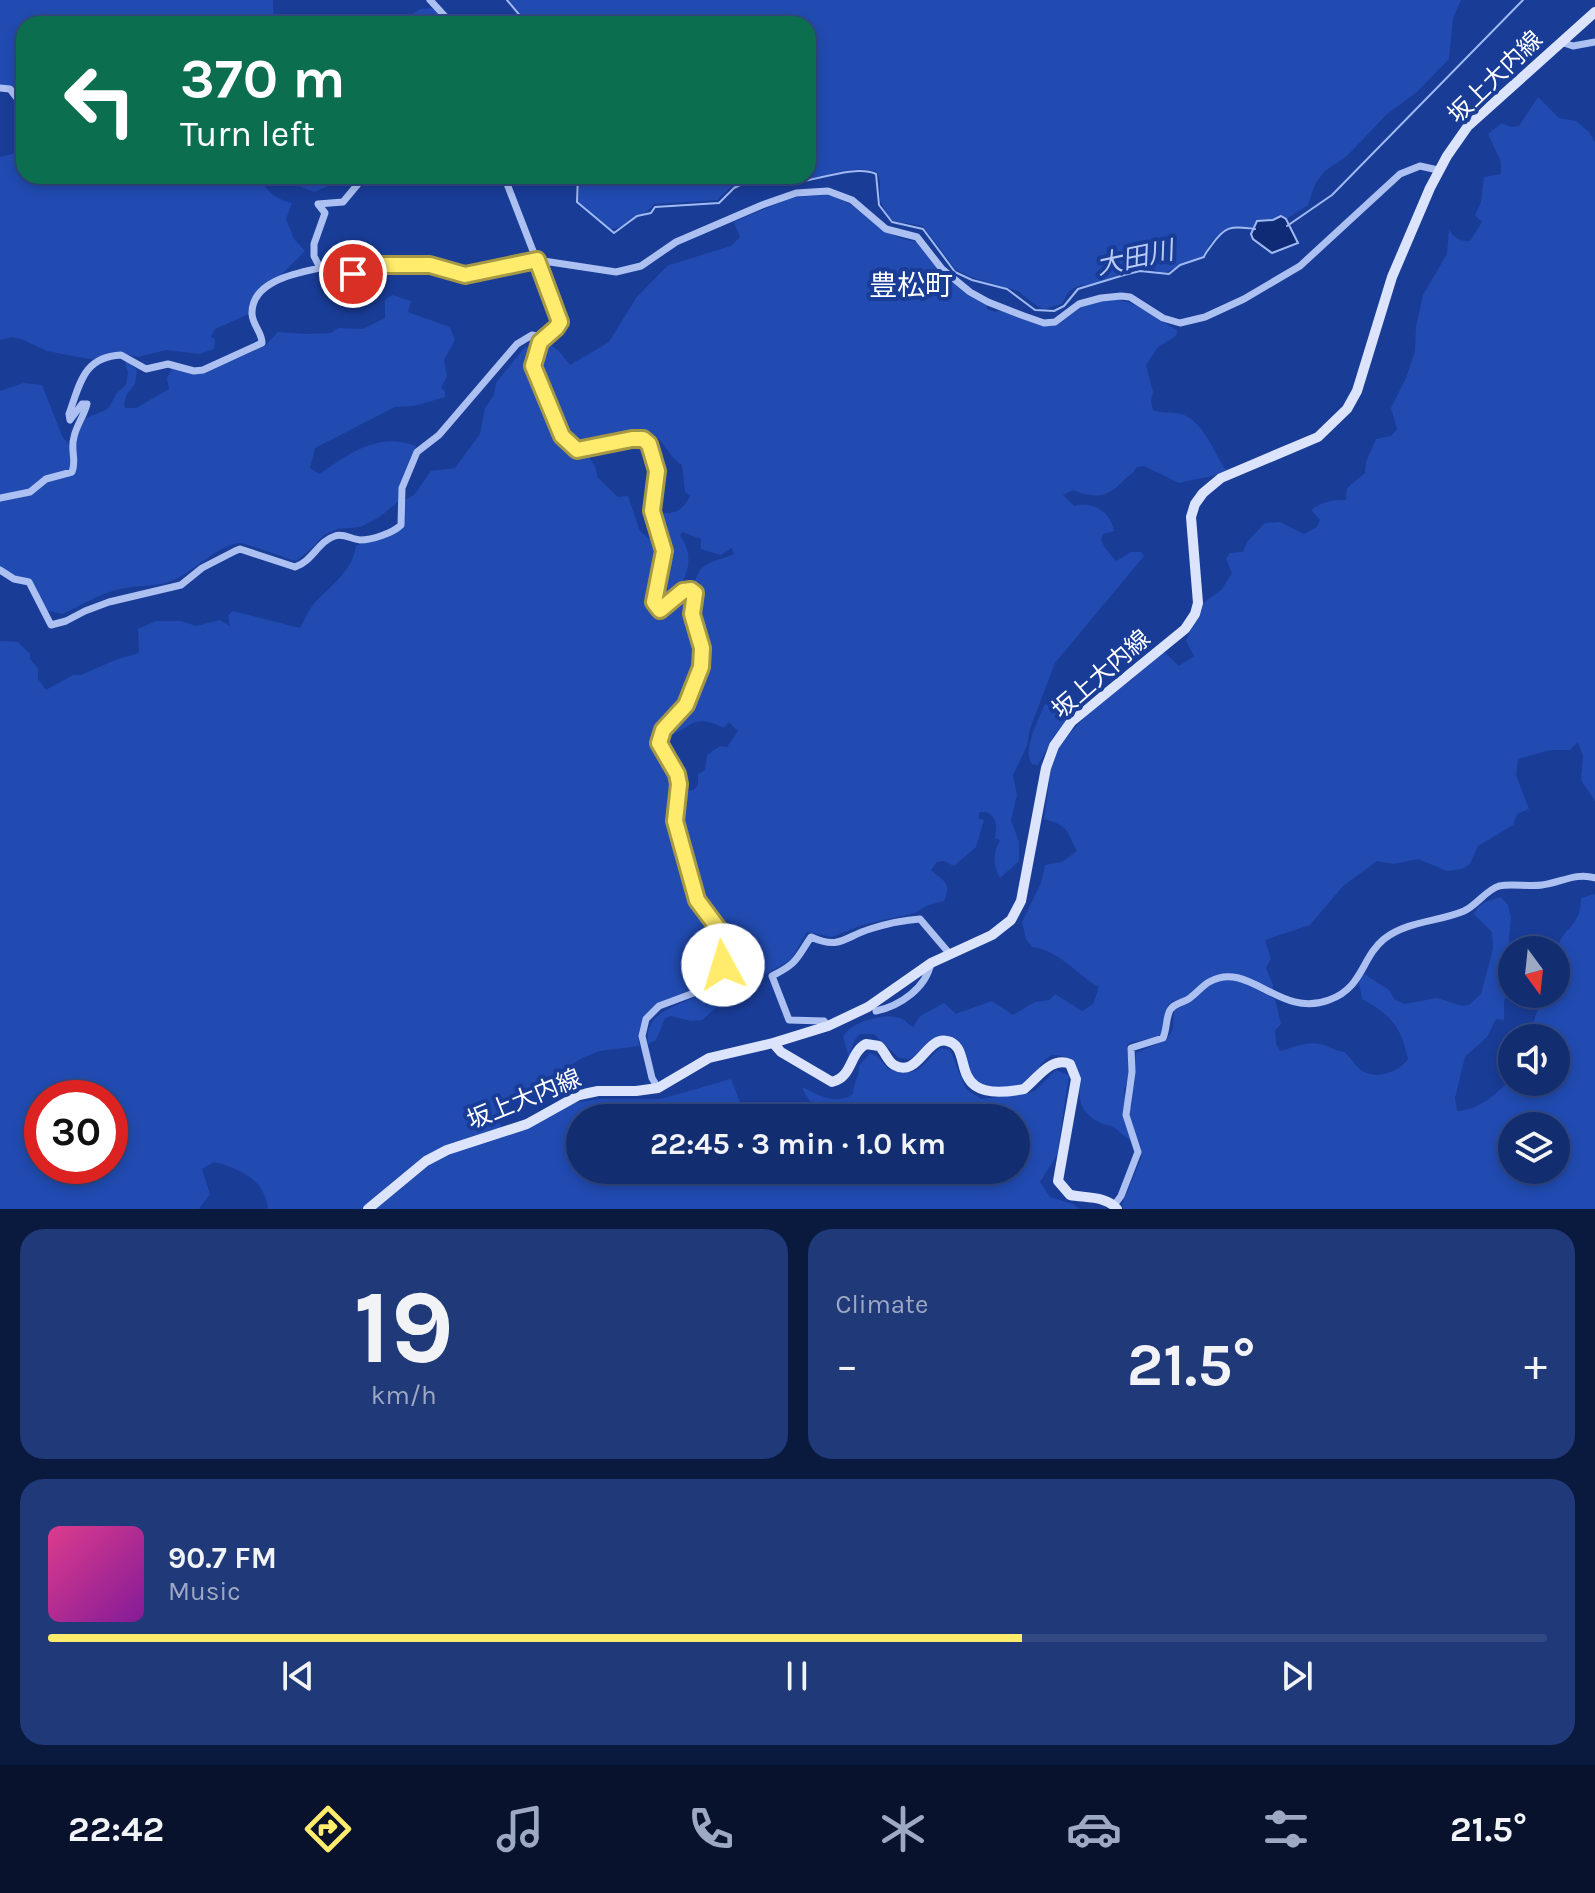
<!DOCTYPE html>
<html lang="en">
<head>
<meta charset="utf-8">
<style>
	:root { --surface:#132d71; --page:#203979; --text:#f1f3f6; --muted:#9da8c3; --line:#324984; --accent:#ffec6c }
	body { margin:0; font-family:Karla,"Noto Sans JP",sans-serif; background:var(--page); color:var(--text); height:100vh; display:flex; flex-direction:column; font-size:30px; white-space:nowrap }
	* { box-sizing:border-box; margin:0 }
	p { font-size:26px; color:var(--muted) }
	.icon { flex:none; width:44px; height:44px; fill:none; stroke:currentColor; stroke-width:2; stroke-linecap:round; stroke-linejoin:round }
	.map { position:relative; height:1209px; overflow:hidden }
	.panel { display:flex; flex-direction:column; gap:20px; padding:20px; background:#0a193e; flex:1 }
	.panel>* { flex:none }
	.top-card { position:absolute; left:16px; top:16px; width:800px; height:168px; border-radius:24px; box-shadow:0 4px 12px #0003,0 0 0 2px var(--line); background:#0b6e4f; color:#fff; overflow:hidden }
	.needle { width:52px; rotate:165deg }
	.buttons { position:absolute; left:1498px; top:936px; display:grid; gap:16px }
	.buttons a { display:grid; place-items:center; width:72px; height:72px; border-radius:50%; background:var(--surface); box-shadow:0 4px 12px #0003,0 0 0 2px var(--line); font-size:40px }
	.speed { position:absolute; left:24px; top:1080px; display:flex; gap:16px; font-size:40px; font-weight:700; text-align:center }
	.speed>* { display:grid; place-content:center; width:104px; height:104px; border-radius:50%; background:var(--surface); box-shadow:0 4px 12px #0003,0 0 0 2px var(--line); line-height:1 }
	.speed .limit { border:12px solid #d22; background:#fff; color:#111 }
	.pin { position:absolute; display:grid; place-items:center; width:68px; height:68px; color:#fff; margin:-34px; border:4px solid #fff; border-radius:50%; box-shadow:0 2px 8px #0007 }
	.me { position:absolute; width:88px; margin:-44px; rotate:354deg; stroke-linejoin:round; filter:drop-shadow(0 0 6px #0008) }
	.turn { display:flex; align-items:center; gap:28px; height:168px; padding:0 32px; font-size:36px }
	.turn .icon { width:104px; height:104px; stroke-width:2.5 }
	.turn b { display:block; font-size:56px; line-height:68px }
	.big { font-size:60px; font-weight:700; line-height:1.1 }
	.panel .tile { flex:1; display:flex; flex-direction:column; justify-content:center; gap:12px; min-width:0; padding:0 28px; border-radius:24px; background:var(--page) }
	.panel .dial { align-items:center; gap:0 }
	.dial b { font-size:104px; line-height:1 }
	.song { display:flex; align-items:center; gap:24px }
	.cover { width:96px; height:96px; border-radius:12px; background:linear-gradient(135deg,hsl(330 70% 55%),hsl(290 70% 35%)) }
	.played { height:8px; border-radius:4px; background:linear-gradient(90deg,var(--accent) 65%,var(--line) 65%) }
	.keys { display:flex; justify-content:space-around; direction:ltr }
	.heat { display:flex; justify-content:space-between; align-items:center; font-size:44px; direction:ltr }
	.panel .tiles { flex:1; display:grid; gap:20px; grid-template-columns:1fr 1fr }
	.tile:last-child { grid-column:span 2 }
	.trip { position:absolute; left:566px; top:1104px; width:464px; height:80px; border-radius:40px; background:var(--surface); box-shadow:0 4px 12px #0003,0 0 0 2px var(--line); font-weight:700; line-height:80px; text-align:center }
	.dock { display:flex; height:128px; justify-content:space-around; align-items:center; background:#08122d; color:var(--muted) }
	.dock .icon { width:56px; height:56px }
	.dock .on { color:var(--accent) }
	.dock b { font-size:36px; color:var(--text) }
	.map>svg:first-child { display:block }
</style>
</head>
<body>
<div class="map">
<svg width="1595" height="1209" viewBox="0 0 1595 1209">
	<rect width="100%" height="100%" fill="#193c97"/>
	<path fill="#214bb1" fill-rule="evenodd" d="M0,0H273L274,22V24H24V104L11,87L0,85Z
		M509,0H1461L1453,18L1449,59L1417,92L1387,114L1347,156L1325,171L1315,184L1308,205L1286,219L1281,216C1272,222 1264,219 1255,223L1253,228C1228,224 1212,233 1204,257C1195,260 1166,273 1160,273C1143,258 1118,276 1099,282C1091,285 1081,284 1074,288C1067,292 1065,298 1062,304L1044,309L1037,306L1018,291L971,277L955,269L923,226L894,221L887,215L880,200V181L877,172C847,162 809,186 777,180L775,176H808V24H528Z
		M435,8L448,24H404L406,17L421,9Z
		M1538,97L1559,118L1576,121L1589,132L1595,142V801L1581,780L1583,756L1578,742L1570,750H1551L1518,759L1516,775L1529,809L1517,814L1513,825L1478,846L1470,864L1462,869L1447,871L1418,859L1394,864L1377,861L1343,886L1310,925L1265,940L1271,959L1266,968L1273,985L1272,991L1241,976H1212L1186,998L1172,1001L1166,1008L1161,1037C1149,1040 1138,1039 1127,1044L1129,1076L1124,1090L1126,1106L1124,1121L1133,1141C1124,1138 1121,1131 1113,1127C1102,1123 1094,1122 1086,1112C1071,1095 1091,1054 1051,1055L1041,1064L1039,1070L1021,1086L990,1090L970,1078C964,1055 966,1041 940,1036L910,1059L899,1058L874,1034H860L854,1041L849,1057L843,1037C851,1021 887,1012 902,1019C906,1021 909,1025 913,1027L920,1016L944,1003L956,1014L992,1001L1013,1015L1035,1002L1049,1000L1055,994L1082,1011L1093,1004L1099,987C1075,974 1061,951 1032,947L1026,939L1022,922L1041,883L1045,865L1062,862L1077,851C1065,830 1071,827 1044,819L1051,768L1060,744L1097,704L1130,681L1163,651L1179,666L1194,656L1186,641L1202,604L1222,589L1232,573L1226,559L1230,553L1243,552L1247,542L1265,523L1280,522L1304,534L1317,527L1320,520L1311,510C1323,501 1332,500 1346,500L1347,488L1365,473L1366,462L1376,439L1391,436L1397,429L1391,408L1406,378L1415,351L1416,327L1423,295L1447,254L1449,229C1454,238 1459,241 1470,241L1482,222L1475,215L1481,202L1484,177L1501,174V162L1488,134L1502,123L1511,127L1519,126Z
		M24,151V176H257C266,190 276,200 292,203L286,219L294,239L305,251L283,273L273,279L249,314L215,329L211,337L215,339L214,349L200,354L166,350L138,357L120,353L94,360L47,351L21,339L12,337L0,340V157Z
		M293,176H333L339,177L335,183L314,192L301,187Z
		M580,176H753L732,186L717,200L654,204C647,214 620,229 608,230L578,201Z
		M826,195C853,199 865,220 887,232C898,238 906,240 918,242L931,260L986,303L987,309L995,312L1001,310L1056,325C1064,320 1069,314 1077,309C1118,285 1143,310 1177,330L1176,336L1158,347L1146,365L1153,392L1151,401L1153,410C1163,414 1173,411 1184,415C1205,424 1213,452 1226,470C1211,479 1195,478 1179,483L1144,466L1137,467C1133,474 1129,475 1123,481C1107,498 1095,499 1073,490L1063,495L1074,506C1093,501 1111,512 1114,531L1103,534L1101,540L1105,548L1116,561L1131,552H1141L1144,556L1055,663L1030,729L1027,746L1013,775L1017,795L1011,820L1019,842V861L1000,878C992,863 993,855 1000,840L995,838C998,825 996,811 980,812L978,818L984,820L976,847L954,866L944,861L937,862L931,870C944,882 952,882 944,901L926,906L915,913L862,925L832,937L807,932L791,960L735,991L702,1020L691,1021L671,1016L665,1018L656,1040L648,1044C641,995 718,1011 732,959C739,931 708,918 699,896C696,888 696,880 693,872C684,839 676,830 679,794L695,789L698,784V774L705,770L707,755L720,746L727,747L738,731L729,722L724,728C687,710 691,734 666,735C669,723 683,716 689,705C711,665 696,657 696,618C696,605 702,599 694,587C698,560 714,563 734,554L732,548L721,555L701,549V539L682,532L680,536C698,558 685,589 662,603H657L667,551L656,517L659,513C676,514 682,511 690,496L685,492L682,465C667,456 665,439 649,432L643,436L628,435L625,439L577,447L568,441L537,372L535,358L543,344L547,343L559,351L570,365L609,342L636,298L663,270L669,265L731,246L740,237L734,222L793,197Z
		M392,295L411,301L408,312L450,327L455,340L444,360L447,376L441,388L445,391V397L414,406L395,407L315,448L310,468L319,474C350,454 377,431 416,446L398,502L378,518L360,527L337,529L324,535L310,550L296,561C284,558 244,542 238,543C212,549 195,571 173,580C158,587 141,585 125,588C101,592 83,605 62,614L45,610L32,582L14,577L0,566V500L48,481L72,475L76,437L86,418L108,409L117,393L126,385L128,373L125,363L127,361L137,370L135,384L127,394L124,404L125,408H136L169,389L167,378L173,367L214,368L265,346L278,332L307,334L331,333L338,328L363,329L385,318V300Z
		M535,345L532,355L556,430L576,453L589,457L595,466L598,478L618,497L628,496L640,531L653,542H660L663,551L653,604L654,609L665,611L683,600L687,601L685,613C708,635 697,676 685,701C678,716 658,724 656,741L676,781L672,810L676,838L673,841L698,913L724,941C727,1011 634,977 639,1046L599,1051L582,1058L512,1104L501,1107L496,1116L502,1128L402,1177L363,1209H268C265,1180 241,1169 214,1162L202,1169L210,1194L199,1209H0V641L18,642L30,654V659L38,668V679L46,690L73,675H81L115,660L139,653L138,629L156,621H181L196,626L220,620L230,626L228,615L233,611L300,628C304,621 307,613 312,606C329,586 352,573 356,546L398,530L403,501L414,495L431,471L455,468L480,434L485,408L494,395L496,383L525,347ZM42,1098H110V1166H42Z
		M24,383L42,385L63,438L70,445L71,471L29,490L0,496V391Z
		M1045,704L1061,710L1069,718L1054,736L1038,765L1032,764C1022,752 1038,719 1045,704Z
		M1595,894V1209H1123L1122,1205L1141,1158V1150L1128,1114L1132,1104L1130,1092L1136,1053L1166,1040L1173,1029L1174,1009L1189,1003L1208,985L1223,980H1238L1275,999L1281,1024L1275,1030L1276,1044L1280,1051C1292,1048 1307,1041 1320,1044C1329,1046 1332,1050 1344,1052C1351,1057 1357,1069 1364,1072C1378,1079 1399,1072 1408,1059C1401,1026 1391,1015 1362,999L1358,977L1361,972L1389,990L1395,1000L1405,1004L1437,998L1462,1006L1469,1005L1481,994L1493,949L1492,932L1474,914C1478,903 1490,900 1501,897L1508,905L1511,917L1509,938L1512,985L1504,1001V1020L1496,1019L1487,1037L1465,1057L1455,1098L1457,1111C1479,1110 1501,1093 1512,1074V1082H1556V1038H1529L1542,994H1556C1556,980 1553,962 1557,949C1563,926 1581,928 1581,898ZM1512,1126H1556V1170H1512Z
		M940,1048L950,1050L966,1089L981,1099L1026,1094L1036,1090L1056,1070L1069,1075L1057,1155L1040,1182L1050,1197L1073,1204L1080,1209H375L440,1156L573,1103L600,1099H661L731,1079L746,1118H580V1170H1016V1118H819C818,1107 806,1099 802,1087C819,1095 836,1106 853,1094C853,1083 860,1076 859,1066L870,1053L878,1057L888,1069C920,1079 920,1066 940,1048Z"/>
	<path fill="#102b75" stroke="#9fb9f3" stroke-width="2" d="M1281,216L1286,219L1298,243L1272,253L1253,239L1251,234L1257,221L1273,220Z"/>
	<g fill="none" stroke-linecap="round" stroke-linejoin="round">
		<path stroke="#9fb9f3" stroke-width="2" d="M507,0L527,24
			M578,176L577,202L614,233L637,216L651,213L655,207L719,203L734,188L758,176
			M772,176L777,183L785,184C810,183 854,164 876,174L879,205L892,222L923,229L955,272L972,280L1007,289L1035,310L1054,311L1064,306L1078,289L1124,275L1140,271L1169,274L1180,265L1204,257C1205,253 1208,250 1211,246C1224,227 1230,225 1255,229
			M1287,226L1332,195L1523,0"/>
		<path stroke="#acc0f1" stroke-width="7" d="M430,0L452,24
			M1561,42L1573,46L1595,42
			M0,88L10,89L24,107
			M357,176L358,184L343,202L318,204L325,213L314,244V256L320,268L335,274H353L375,265H430L465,275L537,260L616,272L641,266L676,242L762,205L796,193L828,191L852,200L886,229L917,237L942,269L970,292L988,302L1024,316L1044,323L1055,322L1079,304L1101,298L1121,296L1130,297L1163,318L1180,323L1205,317L1244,299L1300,266L1400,174L1420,166L1438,170
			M504,176L559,318C558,334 537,337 533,360C531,371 558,433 566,442C570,446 572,447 577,450L632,439H643L649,444L657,471L652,511L664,551L654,602L660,610L683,591L691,590L695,593L692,614L702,648L701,667L686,705L663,730L659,743L677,774L679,784L675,821L697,900L722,930L727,947L723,965L717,977L699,991L659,1006L646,1019L642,1036L652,1078L658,1088
			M0,498L30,492L46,479L72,472C77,460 70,450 74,437C76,426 84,416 87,404H82L70,420L69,414C80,384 83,357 121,355L146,369L168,364L194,371L203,370L262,343C262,332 253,326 252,314C251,281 296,273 320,268
			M0,570L14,579L29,582L51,625L66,621L85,611L109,602L181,585L202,568L235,551L240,549L295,567C313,561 318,541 335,536C343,533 351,539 360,540C372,540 393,533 401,525L402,488L417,452L439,435L517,344L532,335L545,338
			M876,1011C900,1006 926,988 931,963
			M828,1026L824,1021L789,1020L772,976C798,963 796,959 811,937C840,950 844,937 870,929C886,924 904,920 920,919L949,953
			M1115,1204L1121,1196L1138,1152L1126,1115L1132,1072L1131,1048L1163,1038C1167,1029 1166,1017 1170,1010C1175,1002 1184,1003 1190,998C1197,993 1202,986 1209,982C1249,959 1279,1019 1329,1000C1363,988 1361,958 1384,939C1407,921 1438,922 1464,911C1477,905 1486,890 1499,886C1512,883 1528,887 1542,885C1560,883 1576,872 1595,878"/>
		<path stroke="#dbe4fc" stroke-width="10" d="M773,1043L781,1052L832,1082C853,1077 849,1053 866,1044L879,1046C885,1051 887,1061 894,1065C918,1079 926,1036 947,1041C977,1047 942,1105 1024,1089C1038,1078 1051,1056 1070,1064L1076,1079L1058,1181L1070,1195C1086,1198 1107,1196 1117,1209
			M368,1209L426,1161L447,1150L527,1124L579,1095L598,1091H636L658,1088L709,1058L773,1043L828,1026L868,1007L931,963L992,935L1011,920L1021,901L1046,768L1054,746L1071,722L1185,629L1195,614L1198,603L1191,517L1195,504L1203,493L1221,478L1318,437L1347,409L1357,391L1392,277L1430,188L1447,156L1468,126L1595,12"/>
	</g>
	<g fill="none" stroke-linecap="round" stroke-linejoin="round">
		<g stroke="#a69946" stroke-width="20">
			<path id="route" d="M353,274L375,265H430L465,275L537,260L560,322L556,328L540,342L533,366L562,436L577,450L632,439H643L649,444L657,471L652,511L664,551L654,602L660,610L683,591L691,590L695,593L692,614L702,648L701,667L686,705L663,730L659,743L677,774L679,784L675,821L697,900L726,939L727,954L723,965"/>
		</g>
		<use href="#route" stroke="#ffec6c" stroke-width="14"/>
	</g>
	<g text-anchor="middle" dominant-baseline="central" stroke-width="8" stroke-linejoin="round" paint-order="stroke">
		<g font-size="24" fill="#fff" stroke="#193c97">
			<text transform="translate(1495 77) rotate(-44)">坂上大内線</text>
			<text transform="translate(1101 674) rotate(-41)">坂上大内線</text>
			<text transform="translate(524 1099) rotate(-22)">坂上大内線</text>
		</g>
		<g font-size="26" font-style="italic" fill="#b9cbf7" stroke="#193c97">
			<text transform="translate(1135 258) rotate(-12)">大田川</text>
		</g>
		<g font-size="28" fill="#fff" stroke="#193c97">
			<text x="911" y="285">豊松町</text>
		</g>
	</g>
</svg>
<div class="buttons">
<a><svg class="needle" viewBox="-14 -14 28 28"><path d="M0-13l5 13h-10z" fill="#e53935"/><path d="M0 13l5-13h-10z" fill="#9da8c3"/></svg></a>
<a><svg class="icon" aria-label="sound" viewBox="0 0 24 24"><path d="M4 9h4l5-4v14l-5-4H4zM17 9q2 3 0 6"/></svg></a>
<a><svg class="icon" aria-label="layers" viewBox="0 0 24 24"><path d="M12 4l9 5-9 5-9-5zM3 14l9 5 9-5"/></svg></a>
</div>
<div class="speed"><div class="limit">30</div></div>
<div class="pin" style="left:353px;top:274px;background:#d93025"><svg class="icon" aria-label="arrive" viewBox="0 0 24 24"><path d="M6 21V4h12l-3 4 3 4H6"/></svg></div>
<svg class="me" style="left:723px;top:965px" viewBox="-20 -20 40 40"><circle r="19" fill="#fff"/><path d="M0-13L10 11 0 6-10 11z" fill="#ffec6c"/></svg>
<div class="trip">22:45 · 3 min · 1.0 km</div>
<div class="top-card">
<div class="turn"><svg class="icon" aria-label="left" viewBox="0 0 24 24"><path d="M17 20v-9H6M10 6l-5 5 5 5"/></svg><div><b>370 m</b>Turn left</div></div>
</div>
</div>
<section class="panel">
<div class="tiles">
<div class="tile dial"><b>19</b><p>km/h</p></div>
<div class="tile"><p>Climate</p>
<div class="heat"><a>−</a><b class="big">21.5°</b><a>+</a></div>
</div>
<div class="tile">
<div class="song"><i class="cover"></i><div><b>90.7 FM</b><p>Music</p></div></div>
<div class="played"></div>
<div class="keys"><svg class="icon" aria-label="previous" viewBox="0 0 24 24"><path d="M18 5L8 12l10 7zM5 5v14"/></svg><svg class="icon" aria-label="pause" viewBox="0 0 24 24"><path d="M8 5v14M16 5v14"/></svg><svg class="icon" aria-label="next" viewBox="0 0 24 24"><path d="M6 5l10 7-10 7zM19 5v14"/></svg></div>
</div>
</div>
</section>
<nav class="dock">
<b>22:42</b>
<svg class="icon on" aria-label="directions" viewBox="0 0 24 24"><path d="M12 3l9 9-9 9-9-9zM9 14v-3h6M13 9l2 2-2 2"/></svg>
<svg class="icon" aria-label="music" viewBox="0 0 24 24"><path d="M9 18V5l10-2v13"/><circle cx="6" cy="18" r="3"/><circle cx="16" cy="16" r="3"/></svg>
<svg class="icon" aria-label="phone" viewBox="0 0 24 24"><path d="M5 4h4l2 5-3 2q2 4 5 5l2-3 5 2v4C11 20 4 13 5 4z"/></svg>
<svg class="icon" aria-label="climate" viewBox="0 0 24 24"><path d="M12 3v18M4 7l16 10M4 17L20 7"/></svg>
<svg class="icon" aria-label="car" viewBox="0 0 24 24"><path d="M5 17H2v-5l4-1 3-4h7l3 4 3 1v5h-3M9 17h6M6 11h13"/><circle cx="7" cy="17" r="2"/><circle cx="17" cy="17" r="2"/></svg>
<svg class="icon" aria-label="filters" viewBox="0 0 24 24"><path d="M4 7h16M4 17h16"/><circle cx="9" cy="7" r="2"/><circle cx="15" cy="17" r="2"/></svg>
<b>21.5°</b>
</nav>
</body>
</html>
